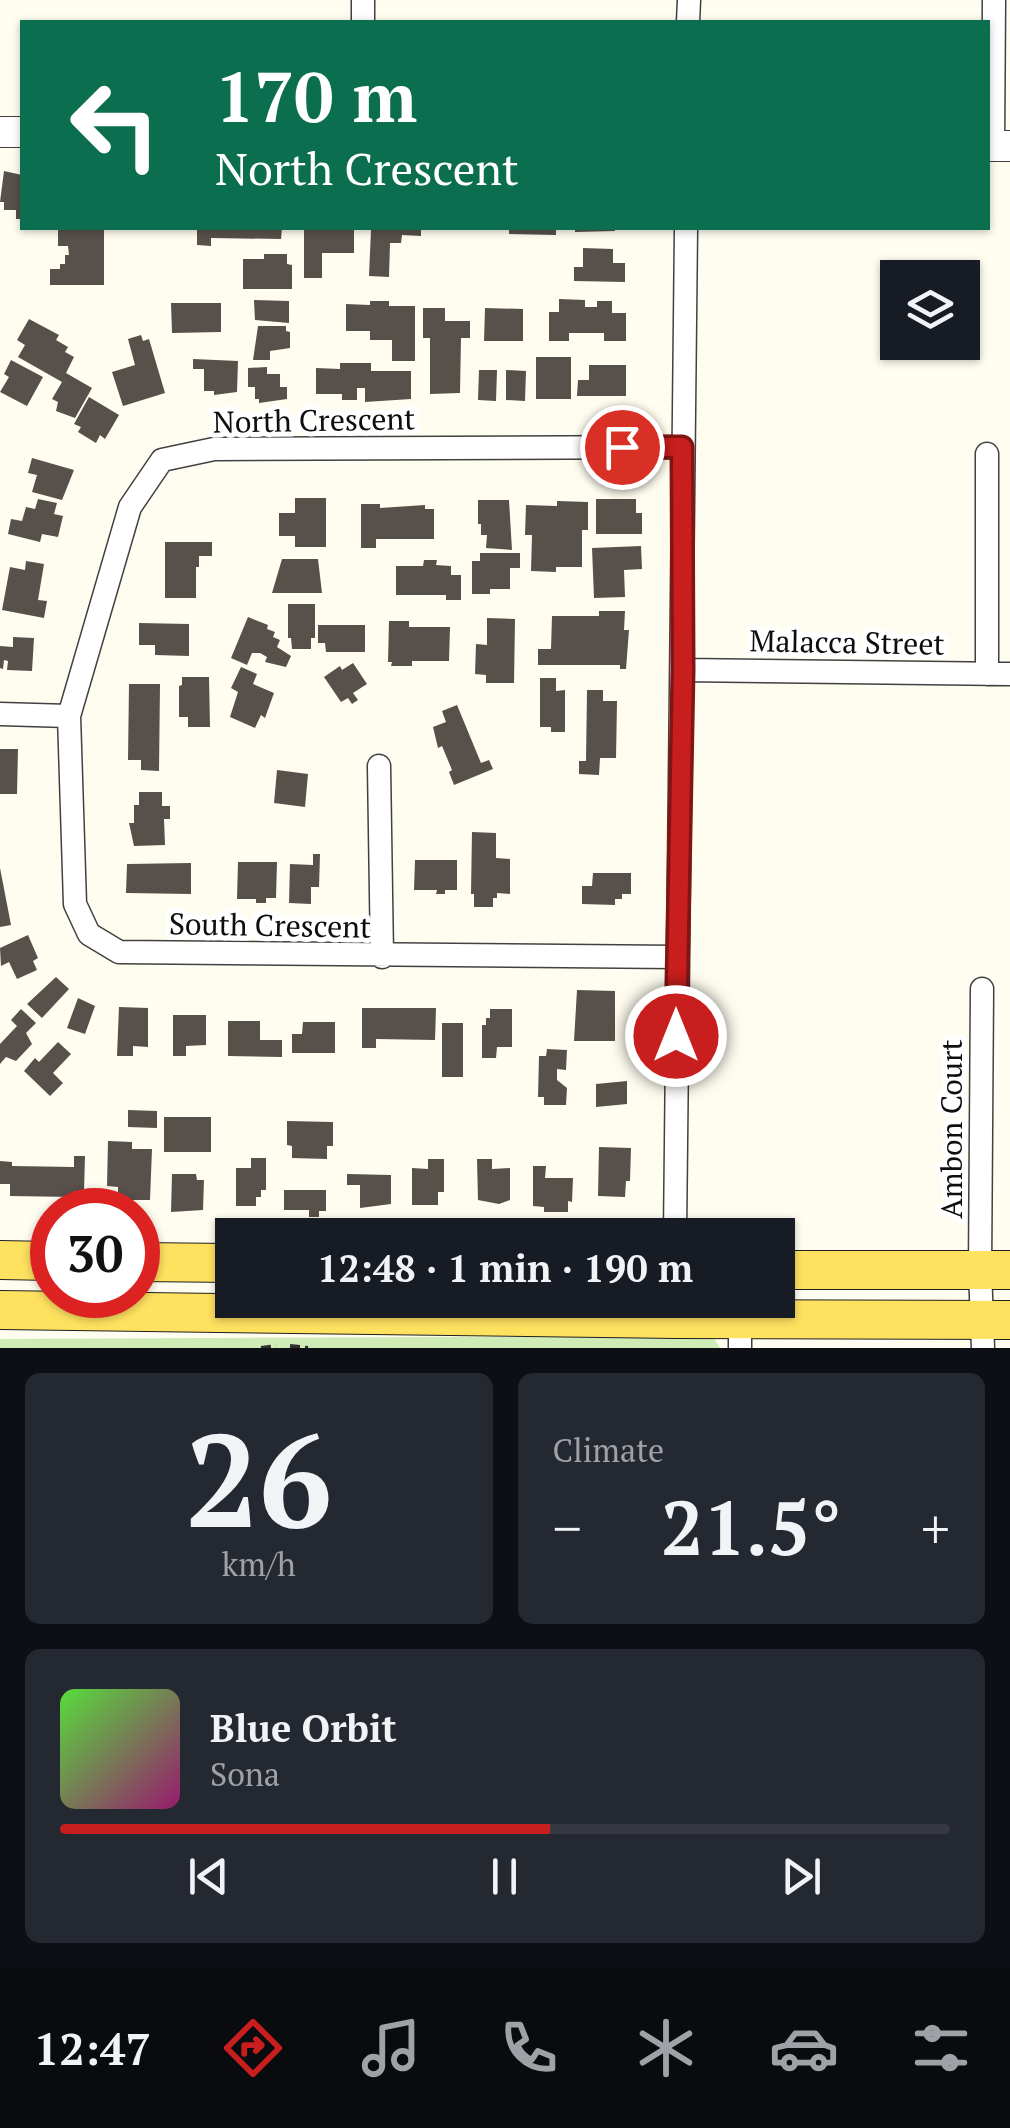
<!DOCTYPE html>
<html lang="en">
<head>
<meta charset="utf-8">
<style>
	:root { --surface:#171b24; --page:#242831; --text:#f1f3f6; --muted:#9ea1a6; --line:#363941; --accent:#c81e1d }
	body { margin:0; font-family:"PT Serif",serif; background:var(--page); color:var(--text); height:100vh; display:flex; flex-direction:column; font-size:38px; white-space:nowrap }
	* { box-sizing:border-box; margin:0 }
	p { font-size:32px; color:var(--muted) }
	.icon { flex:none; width:55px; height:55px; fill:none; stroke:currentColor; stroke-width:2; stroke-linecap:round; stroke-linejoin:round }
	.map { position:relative; height:1348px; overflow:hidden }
	.details { display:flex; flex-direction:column; gap:25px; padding:25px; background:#0d0f14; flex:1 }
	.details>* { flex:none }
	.guide { position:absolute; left:20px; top:20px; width:970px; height:210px; border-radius:0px; box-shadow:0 2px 8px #0004; background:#0b6e4f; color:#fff; overflow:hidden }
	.tools { position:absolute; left:880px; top:260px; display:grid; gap:20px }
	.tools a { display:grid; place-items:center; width:100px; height:100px; border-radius:0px; background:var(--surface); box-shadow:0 2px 8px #0004; font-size:50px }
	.speed { position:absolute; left:30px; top:1188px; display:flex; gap:20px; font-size:50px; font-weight:700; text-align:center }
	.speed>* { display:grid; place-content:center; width:130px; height:130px; border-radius:50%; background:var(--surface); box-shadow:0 2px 8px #0004; line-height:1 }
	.speed .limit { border:15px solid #d22; background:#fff; color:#111 }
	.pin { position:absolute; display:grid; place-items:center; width:85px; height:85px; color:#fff; margin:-42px; border:5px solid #fff; border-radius:50%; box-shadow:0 2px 10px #0007 }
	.me { position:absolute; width:110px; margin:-55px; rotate:0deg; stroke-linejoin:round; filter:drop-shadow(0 0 8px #0008) }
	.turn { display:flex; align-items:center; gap:35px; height:210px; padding:0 30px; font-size:45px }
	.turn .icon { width:130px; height:130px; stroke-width:2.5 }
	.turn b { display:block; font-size:70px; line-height:85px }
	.big { font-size:75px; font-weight:700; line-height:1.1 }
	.details .tile { flex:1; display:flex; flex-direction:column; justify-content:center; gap:15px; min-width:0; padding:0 35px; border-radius:15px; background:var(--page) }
	.details .dial { align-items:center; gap:0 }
	.dial b { font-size:130px; line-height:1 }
	.song { display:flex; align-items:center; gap:30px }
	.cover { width:120px; height:120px; border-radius:15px; background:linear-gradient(135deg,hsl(110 70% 55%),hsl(320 70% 35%)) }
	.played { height:10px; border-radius:5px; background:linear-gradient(90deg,var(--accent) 55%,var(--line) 55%) }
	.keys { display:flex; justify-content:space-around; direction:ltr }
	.heat { display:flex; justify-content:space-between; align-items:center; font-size:55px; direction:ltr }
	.details .tiles { flex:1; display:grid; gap:25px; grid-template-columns:1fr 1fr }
	.tile:last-child { grid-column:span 2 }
	.trip { position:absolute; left:215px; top:1218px; width:580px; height:100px; border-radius:0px; background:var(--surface); box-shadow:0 2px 8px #0004; font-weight:700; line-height:100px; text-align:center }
	.dock { display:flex; height:160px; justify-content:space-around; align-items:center; background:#090b0e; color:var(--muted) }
	.dock .icon { width:70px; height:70px }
	.dock .on { color:var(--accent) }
	.dock b { font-size:45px; color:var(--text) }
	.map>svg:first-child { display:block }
</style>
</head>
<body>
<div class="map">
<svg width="1010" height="1348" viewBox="0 0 1010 1348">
	<rect width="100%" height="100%" fill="#fffdf0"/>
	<path fill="#d0ecb6" d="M667,1336L714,1338L720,1348H0V1339Z"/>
	<path fill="#58504a" d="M4,171L22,175V219H16V210H4V202H0Z
		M58,228H104V285H50V269H60V264H65V255H69L68,246H58Z
		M197,228H282L281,239L211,238V246L197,245Z
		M304,228H354V253H322V278H304Z
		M388,228H421V236L402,235L401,243H390L389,277L369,276L371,230H388Z
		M509,228H556V235L509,234Z
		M575,228H615V231L575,232Z
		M583,248L613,249V263H625V282L574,281V267H583Z
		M264,254H287V264L292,265V289H243V259H264Z
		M559,299L585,300V307H597V301H612V313H626V341H604V333H569V341H549V312H559Z
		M254,300L289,301V323L255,320Z
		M370,301H389V306H415V361H392V340H370V331H346V304L370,305Z
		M171,303H221V332L172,333Z
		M423,308H445V321H470V338H461L460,393L430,394V338H423Z
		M485,308L523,309V341H484Z
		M29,319L59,335L56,340L68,347L65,352L74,357L66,373L92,388L75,418L56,411L58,402L52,399L62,382L18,357L25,345L17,340Z
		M258,326H286V331L290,332V348L270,351V360H253Z
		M141,335L143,341L149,339L165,393L123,406L112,372L135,365L128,339Z
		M536,357H571V399H536Z
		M193,359L238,361L237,392L214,395V391H204V369H193Z
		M11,360L43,377L27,406L0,392L9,377L4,374Z
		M340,363H371V371H411V399L365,402V388H357V400H342V394H316V368L340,369Z
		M589,365H626V396H577L578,380H589Z
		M267,367V374H280V387H287V399L259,403V399H255V387H248V368Z
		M479,370H497L496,401L478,400Z
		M506,370L526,371L525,401L506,400Z
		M89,397L119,415L105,439L100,435L96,443L78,432L81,427L74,424Z
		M32,458L74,470L62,500L32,492L37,475L28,473Z
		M295,498H326V547H295V536H279V513H295Z
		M38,499L57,503L54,514L63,516L58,537L42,534L40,542L8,534L11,519L22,521L26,507L35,509Z
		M596,499H636V513H642V534H596Z
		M478,500H509L512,550L486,548L487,535H481V524H478Z
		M557,501L588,502V530H582V567H556V572L531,571L532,535H525L526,505L557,506Z
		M361,504H380V508L425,505V509H434V539H376V548H361Z
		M165,542H212V556H199V567H196V598H165Z
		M641,546L642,569L624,570L625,597L594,598L592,548Z
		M480,553H520V568H510V589H490V594H472V561H480Z
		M282,559H318L322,593H272Z
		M424,560H437L436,565L451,566V575H461V600H446V595H396V566H423Z
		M26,561L44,564L38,600L47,601L44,618L2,610L10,567L25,570Z
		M288,604H315V638H311V649H292L291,638H288Z
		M599,611H625L624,630H629L626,669H620V665H538V649H551L552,616H599Z
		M248,617L268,625L267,629L275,632L273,637L280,640L277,647L291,656L286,667L265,662L267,657L260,653H252L247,665L231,658Z
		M487,618L515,619L514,683H486V675L475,674L476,644L487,645Z
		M389,621H409V627H450L449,661H412V666H391L392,662H388Z
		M139,623L189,624V656L155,655V645H139Z
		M318,625H365V652H326L325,643H318Z
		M13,637L34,638L32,671L7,670L8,661L4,660L3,669L0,668V646L13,647Z
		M353,663L367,684L353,693L358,700L352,704L348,698L341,702L324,677L340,666L342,670Z
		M241,667L257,674L253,684L274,693L265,718L261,715L255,728L230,717L238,692L231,688Z
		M182,677H209L210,727H188V717H179V686L182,685Z
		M540,678H556V691L565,690V732H551V727H540Z
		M129,684H160L159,771L141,770V760H128Z
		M587,690H603V701H617L616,758H600L599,775L579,774V761H586Z
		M457,705L481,763L489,760L493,769L454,785L449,772L452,770L442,746L438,748L433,727L446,722L442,711Z
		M0,749H18L17,794H0Z
		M277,770L308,774L305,807L274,803Z
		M139,792H162V806H170V819H164L165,845L134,846L129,823H134V805H139Z
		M472,832L496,833V858L510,859V894L497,893V898H493V907H474V894H471Z
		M313,854H320L319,887H311V904L289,903L290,864L313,865Z
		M415,860H457V890H445V894H436L437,890H414Z
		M238,862H277L276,898H266V903H256V899H237Z
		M191,863V894L126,893L127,864Z
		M0,868L11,925L0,927Z
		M593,873H631V894H622V899H615V905L582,904V886H592Z
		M28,935L38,958L33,961L37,970L17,979L9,962L1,966L0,948Z
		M56,977L69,989L42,1018L27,1004Z
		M577,990L615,991V1041H574Z
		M78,998L95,1006L85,1034L67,1028Z
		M119,1007L148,1008V1047L133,1046V1056H117Z
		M362,1008H436L435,1040L376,1039V1048H362Z
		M21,1009L36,1023L26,1033L32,1044L16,1061L6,1057L0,1064V1044L17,1026L11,1020Z
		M490,1009H512V1047H497L496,1058H482V1025H486V1018H490Z
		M173,1015H206V1045L186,1046V1056H173Z
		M228,1021H260V1040H282V1057L228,1056Z
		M303,1022H335V1053H292V1034H302Z
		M442,1023H463V1077H442Z
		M58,1042L71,1054L53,1073L63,1083L50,1096L24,1071L35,1058L39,1062Z
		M547,1049L567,1050L566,1070L557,1069V1080L567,1088L566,1105H544V1097H538L539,1056H546Z
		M627,1081V1104L596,1107V1084Z
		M128,1110L157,1111V1128L128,1127Z
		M164,1117H211V1152H164Z
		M287,1121L333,1122V1146H327V1159L292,1158V1146L287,1145Z
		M108,1141L132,1142V1149H152L150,1200H118V1187L107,1186Z
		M599,1147L631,1148L630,1181H626L625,1197L598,1196Z
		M74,1156H85L84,1191H74V1197L10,1196V1184H0V1161L12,1162V1166L74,1167Z
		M251,1158H266V1190H261V1197H256V1206H236V1168H251Z
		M428,1159H444V1192H438V1205H412V1168L428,1169Z
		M477,1159H492V1169L510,1168V1200L499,1204L478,1200Z
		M533,1166H546L545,1178H573L572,1202L568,1201V1212H544V1207L533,1206Z
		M172,1174H196L197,1180H204L203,1210L171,1212Z
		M347,1174L391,1175V1204L360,1208V1185H347Z
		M284,1190H326V1211H319V1217H309V1210H284Z"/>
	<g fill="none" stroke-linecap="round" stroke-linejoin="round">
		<g stroke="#414141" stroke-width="25">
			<path id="minor" d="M363,22V0
				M688,22L689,0
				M993,146L994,0
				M987,454V674
				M683,670L1010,674
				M0,714L69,716
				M379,766L382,957
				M677,957L119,952L89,934L75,904L69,716L130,507L162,460L214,449L683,447
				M982,989L980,1270L983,1348
				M675,1235L686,228
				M740,1348V1300"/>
		</g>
		<g stroke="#414141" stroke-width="32">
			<path id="tertiary" d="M0,132H22
				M988,146H1010"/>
		</g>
		<g stroke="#1f1f1f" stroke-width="40">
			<path id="primary" d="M0,1260L52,1261
				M138,1262L232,1263
				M778,1270H1010
				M0,1310L676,1319L1010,1320"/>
		</g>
		<path stroke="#303030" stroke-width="4" stroke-dasharray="10 5" stroke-linecap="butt" d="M290,1346L308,1348
			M261,1348L276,1346"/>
		<use href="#minor" stroke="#fff" stroke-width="22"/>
		<use href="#tertiary" stroke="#fff" stroke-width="30"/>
		<use href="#primary" stroke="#ffe160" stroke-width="38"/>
	</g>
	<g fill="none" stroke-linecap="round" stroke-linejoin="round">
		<g stroke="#821413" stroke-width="25">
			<path id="route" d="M622,447H682L683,670L676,1036"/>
		</g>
		<use href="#route" stroke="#c81e1d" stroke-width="18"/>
	</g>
	<g text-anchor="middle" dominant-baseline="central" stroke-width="10" stroke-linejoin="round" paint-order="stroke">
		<g font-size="30" fill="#0e0e0e" stroke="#fff">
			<text transform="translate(314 420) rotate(-1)">North Crescent</text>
			<text transform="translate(847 642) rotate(1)">Malacca Street</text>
			<text transform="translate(270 925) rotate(1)">South Crescent</text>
			<text transform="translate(951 1129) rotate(-90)">Ambon Court</text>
		</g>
	</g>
</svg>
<div class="tools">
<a><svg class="icon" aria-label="layers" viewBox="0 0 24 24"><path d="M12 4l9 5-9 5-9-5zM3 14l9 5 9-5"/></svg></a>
</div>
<div class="speed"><div class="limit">30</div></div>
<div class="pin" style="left:622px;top:447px;background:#d93025"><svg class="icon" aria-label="arrive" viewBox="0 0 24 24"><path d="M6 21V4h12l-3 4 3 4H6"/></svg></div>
<svg class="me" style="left:676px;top:1036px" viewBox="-20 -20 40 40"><circle r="17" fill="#c81e1d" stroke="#fff" stroke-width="3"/><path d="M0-11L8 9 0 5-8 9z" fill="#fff"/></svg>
<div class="trip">12:48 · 1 min · 190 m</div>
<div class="guide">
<div class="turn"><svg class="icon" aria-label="left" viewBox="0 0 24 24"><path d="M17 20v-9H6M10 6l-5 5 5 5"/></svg><div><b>170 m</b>North Crescent</div></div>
</div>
</div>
<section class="details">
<div class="tiles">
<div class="tile dial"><b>26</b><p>km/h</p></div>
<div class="tile"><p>Climate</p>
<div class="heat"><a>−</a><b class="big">21.5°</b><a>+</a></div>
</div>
<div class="tile">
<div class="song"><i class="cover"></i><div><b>Blue Orbit</b><p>Sona</p></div></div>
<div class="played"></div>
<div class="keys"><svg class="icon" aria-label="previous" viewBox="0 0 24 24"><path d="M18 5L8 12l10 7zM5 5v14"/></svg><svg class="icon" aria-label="pause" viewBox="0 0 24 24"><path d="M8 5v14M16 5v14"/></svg><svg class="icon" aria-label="next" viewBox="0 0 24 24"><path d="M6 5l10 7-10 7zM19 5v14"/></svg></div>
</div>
</div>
</section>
<nav class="dock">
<b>12:47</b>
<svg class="icon on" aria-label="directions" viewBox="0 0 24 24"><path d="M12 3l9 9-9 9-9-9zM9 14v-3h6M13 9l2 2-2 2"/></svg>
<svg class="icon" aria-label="music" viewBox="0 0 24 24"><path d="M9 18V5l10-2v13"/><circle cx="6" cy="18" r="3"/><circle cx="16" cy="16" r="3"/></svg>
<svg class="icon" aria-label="phone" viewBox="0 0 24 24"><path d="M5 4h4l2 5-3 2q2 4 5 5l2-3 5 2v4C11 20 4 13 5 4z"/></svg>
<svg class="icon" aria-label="climate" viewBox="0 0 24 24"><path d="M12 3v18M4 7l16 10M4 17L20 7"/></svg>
<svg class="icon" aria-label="car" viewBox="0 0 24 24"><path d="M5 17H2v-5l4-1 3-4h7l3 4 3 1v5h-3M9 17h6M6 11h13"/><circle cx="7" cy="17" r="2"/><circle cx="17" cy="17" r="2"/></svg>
<svg class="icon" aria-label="filters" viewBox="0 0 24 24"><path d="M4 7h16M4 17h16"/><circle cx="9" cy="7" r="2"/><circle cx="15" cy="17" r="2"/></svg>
</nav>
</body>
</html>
